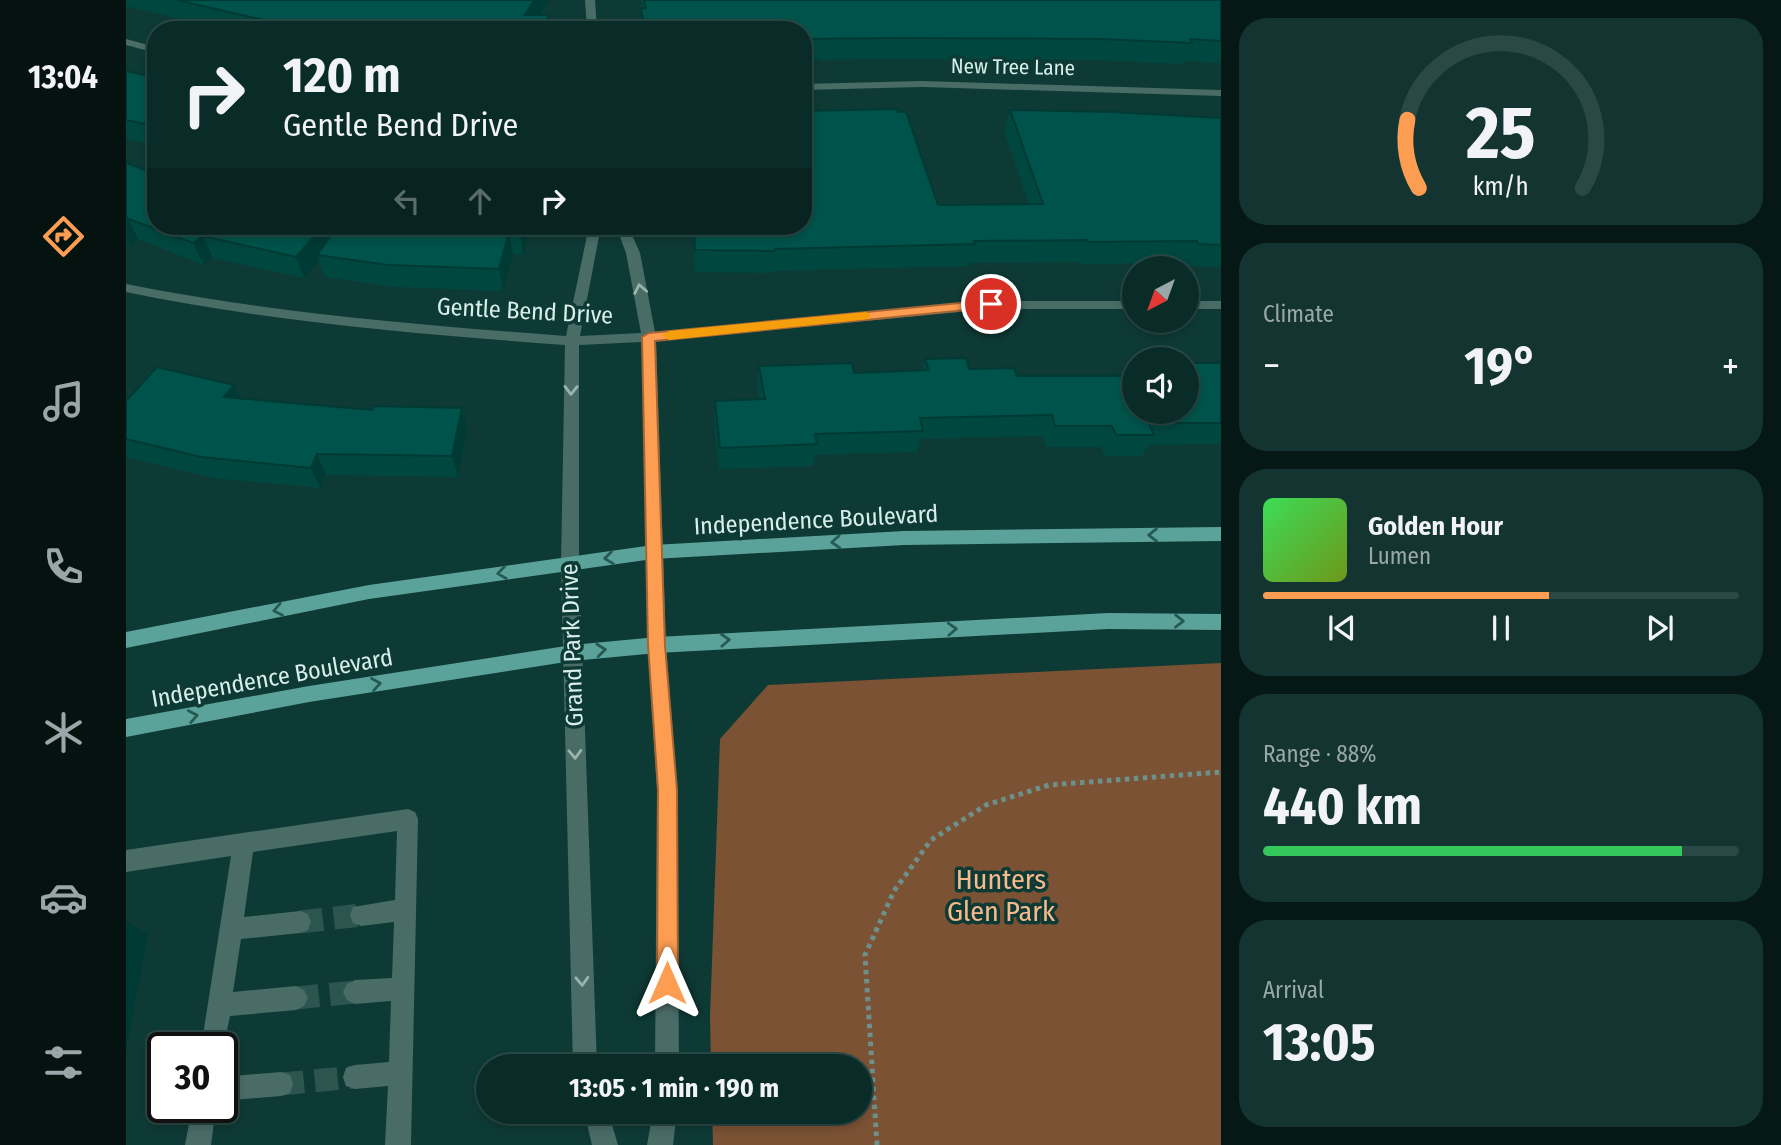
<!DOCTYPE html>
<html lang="en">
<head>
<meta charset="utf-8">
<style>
	:root { --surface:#0a2c28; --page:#133430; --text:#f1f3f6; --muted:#99a7a8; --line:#2a4845; --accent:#fc9d52 }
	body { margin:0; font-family:"Fira Sans Condensed",sans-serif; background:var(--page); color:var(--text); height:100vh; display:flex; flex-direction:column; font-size:26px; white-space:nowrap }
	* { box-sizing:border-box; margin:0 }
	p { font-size:23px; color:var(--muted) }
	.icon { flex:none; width:38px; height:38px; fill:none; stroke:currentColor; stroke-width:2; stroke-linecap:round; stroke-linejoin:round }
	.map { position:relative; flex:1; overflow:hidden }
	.panel { display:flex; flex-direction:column; gap:18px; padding:18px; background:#061816; width:560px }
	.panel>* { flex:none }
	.guide { position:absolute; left:21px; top:21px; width:665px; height:214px; border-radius:28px; box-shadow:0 4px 10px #0003,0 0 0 2px var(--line); background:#0a2c28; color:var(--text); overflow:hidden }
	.needle { width:46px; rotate:221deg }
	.controls { position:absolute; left:996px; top:256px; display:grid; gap:14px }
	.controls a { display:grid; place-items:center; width:77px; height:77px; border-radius:50%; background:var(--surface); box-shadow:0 4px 10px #0003,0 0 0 2px var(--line); font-size:35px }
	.speed { position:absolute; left:21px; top:1032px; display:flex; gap:14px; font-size:35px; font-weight:700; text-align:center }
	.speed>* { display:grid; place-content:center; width:91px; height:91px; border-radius:50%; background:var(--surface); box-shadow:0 4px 10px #0003,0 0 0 2px var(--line); line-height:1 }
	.speed .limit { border:4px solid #111; border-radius:10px; background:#fff; color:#111 }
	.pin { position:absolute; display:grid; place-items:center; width:60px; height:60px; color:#fff; margin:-30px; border:4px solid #fff; border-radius:50%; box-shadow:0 2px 7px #0007 }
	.me { position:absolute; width:77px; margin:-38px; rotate:0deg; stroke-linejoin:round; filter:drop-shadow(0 0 5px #0008) }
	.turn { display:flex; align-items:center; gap:24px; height:147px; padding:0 21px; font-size:32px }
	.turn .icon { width:91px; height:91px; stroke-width:2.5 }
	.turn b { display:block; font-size:49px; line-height:60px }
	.lanes { display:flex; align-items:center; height:66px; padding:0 21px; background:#0003; justify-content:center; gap:35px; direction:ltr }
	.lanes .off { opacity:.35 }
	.big { font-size:52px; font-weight:700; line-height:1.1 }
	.panel .tile { flex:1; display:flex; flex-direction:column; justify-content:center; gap:10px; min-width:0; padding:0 24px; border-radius:28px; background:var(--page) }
	.panel .dial { align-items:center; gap:0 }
	.dial svg { height:182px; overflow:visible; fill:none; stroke:var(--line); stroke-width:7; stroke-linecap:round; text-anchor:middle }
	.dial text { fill:var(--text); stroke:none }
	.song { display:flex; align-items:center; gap:21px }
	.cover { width:84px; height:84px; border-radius:10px; background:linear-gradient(135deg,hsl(130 70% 55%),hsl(80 70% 35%)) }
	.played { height:7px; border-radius:4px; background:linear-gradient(90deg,var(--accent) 60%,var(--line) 60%) }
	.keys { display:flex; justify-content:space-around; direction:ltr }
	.heat { display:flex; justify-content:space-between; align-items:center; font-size:38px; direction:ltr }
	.charge { height:10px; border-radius:5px; background:linear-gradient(90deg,#34c759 88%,var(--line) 0) }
	.trip { position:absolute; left:350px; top:1054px; width:396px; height:70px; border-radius:35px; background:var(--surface); box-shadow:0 4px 10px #0003,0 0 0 2px var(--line); font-weight:700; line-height:70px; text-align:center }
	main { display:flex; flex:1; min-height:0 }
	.menu { display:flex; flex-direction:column; width:126px; justify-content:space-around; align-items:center; background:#041210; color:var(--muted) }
	.menu .icon { width:49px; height:49px }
	.menu .current { color:var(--accent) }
	.menu b { font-size:32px; color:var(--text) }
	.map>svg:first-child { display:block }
</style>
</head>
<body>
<main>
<nav class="menu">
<b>13:04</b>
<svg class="icon current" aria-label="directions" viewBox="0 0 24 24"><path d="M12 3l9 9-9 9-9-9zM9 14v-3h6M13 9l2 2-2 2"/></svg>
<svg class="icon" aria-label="music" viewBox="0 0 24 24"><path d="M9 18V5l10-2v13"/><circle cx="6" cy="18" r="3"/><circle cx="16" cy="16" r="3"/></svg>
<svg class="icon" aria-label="phone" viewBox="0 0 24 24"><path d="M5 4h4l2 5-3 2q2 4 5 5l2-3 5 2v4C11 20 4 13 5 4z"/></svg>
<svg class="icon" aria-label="climate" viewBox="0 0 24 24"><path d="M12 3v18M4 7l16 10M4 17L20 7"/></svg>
<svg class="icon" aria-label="car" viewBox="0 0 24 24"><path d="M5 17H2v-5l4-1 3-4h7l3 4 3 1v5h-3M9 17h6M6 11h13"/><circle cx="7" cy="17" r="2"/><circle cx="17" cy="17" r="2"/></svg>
<svg class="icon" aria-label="filters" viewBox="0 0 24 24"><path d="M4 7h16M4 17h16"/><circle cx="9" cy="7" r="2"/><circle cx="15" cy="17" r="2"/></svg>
</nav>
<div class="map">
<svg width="1095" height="1145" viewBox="0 0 1095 1145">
	<rect width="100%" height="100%" fill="#0e3a35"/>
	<path fill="#7b5234" d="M1095,663V1145H587L586,1111H733V1066H585L584,1017L594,739L642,685Z"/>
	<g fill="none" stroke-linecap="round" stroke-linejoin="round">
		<path stroke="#2c5550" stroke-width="23" stroke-dasharray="23 11" stroke-linecap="butt" d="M174,922L235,915
			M170,998L229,992
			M155,1084L229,1077"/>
		<path stroke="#6e908b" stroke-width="5" stroke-dasharray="4.5 4.5" stroke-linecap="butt" d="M751,1145L739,955L768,891L805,840L860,805L923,785L1095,772"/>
		<path fill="#4a6c67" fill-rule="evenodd" d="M459,0H469L471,30H461Z
			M0,39L30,47V53L0,45Z
			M796,81L1095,90V96L796,87L677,90V84Z
			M463,226H475L454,336L515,333L500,253L490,226H502L514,253L529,332L865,301H1008V309H865L530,341L540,645L551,790L553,1066H529L531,790L522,645L516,342L453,345V563L471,1066H447L435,563L439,345C291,334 145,322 0,292V284C145,313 292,325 440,336Z
			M1060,301H1095V309H1060Z
			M282,809L289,812L292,819L285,1145H259L262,1086L229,1089L220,1086L217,1077L220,1068L229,1065L263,1062L265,1001L229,1004L221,1000L217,992L221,984L229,980L266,978L268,922L235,926L227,923L224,915L227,907L269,900L271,831L127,852L118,917L174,911L182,914L185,922L182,930L174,933L115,939L107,992L170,986L178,990L182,998L178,1006L170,1010L104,1016L96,1054V1048H75L105,856L0,872V850Z
			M155,1072L164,1075L167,1084L164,1093L155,1096L96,1101V1077Z
			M66,1108H90L85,1145H59Z
			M458,1111H482L492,1145H466Z
			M527,1111H551L547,1145H521Z"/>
		<path fill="#5ba39a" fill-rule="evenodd" d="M1095,527V541L778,545L527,559L243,599L0,648V632L243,585L527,545L778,531Z
			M982,613L1095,614V630L982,629L531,653L446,661L183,702L0,737V719L183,686L446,645L531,637Z"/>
	</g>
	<path fill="#004740" d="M0,0H423L414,15L424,30H99L0,6Z
		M515,0H1095V63L1059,61L1057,64L967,60L764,59L677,60V30H516L515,9H516Z
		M0,71L30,78V145L0,139Z
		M884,110L1095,118V267L1061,266L1060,263L953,264L952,262L844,263L843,266L647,271V273L569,272L567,226H677L812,205H903L878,131Z
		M0,163L30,226H197L202,241L341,232L342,226H405L397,255L387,254L377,291L269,287L199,277L193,261L178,278L87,258L78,265L12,239L4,245L0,244Z
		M799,359L843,369L891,376L1008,411L1095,363V444L1022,445L1016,456H979L975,447H920L916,436L795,439L791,452L689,455L687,466L593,469L588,422L589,401L633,399L631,387L633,366L728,373L796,370Z
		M108,385L116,399L246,410L336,408L341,429L332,477L200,475L194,488L87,478L0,457V401Z"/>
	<path fill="#003a34" d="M408,0H423L404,30L399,15Z
		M422,15L424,30H419Z
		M1,217L12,239L4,245L0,238Z
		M197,226L204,248L191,255L193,261L178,278L170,257Z
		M396,226H405L397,255L394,233Z
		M383,232L387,254L377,291L373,269Z
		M77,236L87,258L78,265L67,243Z
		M108,385L119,406L98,397Z
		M336,408L341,429L332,477L326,456Z
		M191,454L200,475L194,488L185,468Z
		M0,921L22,934L0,1052Z"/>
	<path fill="#00534b" stroke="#003a34" stroke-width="2" d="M51,0H408L399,15H422L419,30H181Z
		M518,0H1095V41L1064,39L1066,43L974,39L768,38L677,39V30H519L515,9L520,8Z
		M0,71L30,78V126L0,120Z
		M771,109L772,112H780L812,205L917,204L884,110L987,112L1095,118V245L1072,244L1071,241L962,242L961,240L848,241L849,244L649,249V251L569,250L568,226H677V111Z
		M0,163L30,174V226H197L170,257L77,236L67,243L0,218Z
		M212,226H294L341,232L342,226H396L394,233L383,232L373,269L262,265L191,255Z
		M840,358L843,369L888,368L891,376H1008V411H1060V363H1095V423H1023L1028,435H990L986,426H929L926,415L794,418L797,431L689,434L691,444L594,448L589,401L639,399L633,366L726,363L728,373L803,370L799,359Z
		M31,367L108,385L98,397L246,410L247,406L336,408L326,456L191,454L185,468L75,457L0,439V401Z"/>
	<defs><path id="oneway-chevron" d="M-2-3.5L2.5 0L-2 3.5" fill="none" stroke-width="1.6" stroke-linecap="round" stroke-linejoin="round" transform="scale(1.75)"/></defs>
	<g stroke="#98b4af">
		<use href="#oneway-chevron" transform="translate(514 289) rotate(-101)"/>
		<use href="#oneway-chevron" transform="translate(445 390) rotate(91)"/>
		<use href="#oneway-chevron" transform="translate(449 754) rotate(88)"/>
		<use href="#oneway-chevron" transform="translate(456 981) rotate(88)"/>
	</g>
	<g stroke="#255a53">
		<use href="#oneway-chevron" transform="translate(1027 535) rotate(179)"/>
		<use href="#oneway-chevron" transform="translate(710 542) rotate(177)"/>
		<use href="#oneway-chevron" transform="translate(483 558) rotate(173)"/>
		<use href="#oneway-chevron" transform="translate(376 573) rotate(172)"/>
		<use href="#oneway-chevron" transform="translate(152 610) rotate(169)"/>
		<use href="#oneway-chevron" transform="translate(1053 621) rotate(1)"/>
		<use href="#oneway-chevron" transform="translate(826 629) rotate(-3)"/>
		<use href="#oneway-chevron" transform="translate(599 640) rotate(-3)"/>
		<use href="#oneway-chevron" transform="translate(475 650) rotate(-6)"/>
		<use href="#oneway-chevron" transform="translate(250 684) rotate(-9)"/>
		<use href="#oneway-chevron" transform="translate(67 716) rotate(-11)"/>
	</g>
	<path fill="#fc9d52" stroke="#a46635" stroke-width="2" d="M865,300L872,304L870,307L529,341L539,645L551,790L552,983L548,991L541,994L534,991L531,983L532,790L522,645L516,337L523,333Z"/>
	<path fill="#f59e0b" d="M740,312L744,314V319L543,340L536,335L543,331Z"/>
	<g text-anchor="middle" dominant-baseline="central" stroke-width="7" stroke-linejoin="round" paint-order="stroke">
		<g font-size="21" fill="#d8eeea" stroke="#0e3a35">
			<text transform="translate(887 67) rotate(1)">New Tree Lane</text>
		</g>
		<g font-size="24" fill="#d8eeea" stroke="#0e3a35">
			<text transform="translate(399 311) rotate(3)">Gentle Bend Drive</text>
			<text transform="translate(690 520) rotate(-3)">Independence Boulevard</text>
			<text transform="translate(446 645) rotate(-92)">Grand Park Drive</text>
			<text transform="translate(146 678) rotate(-10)">Independence Boulevard</text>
		</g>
		<g font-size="28" fill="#f8ba8c" stroke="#0e3a35">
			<text x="875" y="879">Hunters<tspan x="875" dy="32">Glen Park</tspan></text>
		</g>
	</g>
</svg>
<div class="controls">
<a><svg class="needle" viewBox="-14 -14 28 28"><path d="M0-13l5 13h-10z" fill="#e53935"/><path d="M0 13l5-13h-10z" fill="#99a7a8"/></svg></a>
<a><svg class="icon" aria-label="sound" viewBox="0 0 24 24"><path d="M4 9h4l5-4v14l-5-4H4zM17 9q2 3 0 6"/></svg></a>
</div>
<div class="speed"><div class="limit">30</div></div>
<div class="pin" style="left:865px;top:304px;background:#d93025"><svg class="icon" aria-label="arrive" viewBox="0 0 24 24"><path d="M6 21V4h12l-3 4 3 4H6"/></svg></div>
<svg class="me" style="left:541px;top:983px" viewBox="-20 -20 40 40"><path d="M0-17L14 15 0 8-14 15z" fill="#fc9d52" stroke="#fff" stroke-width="4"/></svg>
<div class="trip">13:05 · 1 min · 190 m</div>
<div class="guide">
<div class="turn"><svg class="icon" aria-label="right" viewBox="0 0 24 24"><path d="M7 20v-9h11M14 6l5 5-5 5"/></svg><div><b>120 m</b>Gentle Bend Drive</div></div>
<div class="lanes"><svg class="icon off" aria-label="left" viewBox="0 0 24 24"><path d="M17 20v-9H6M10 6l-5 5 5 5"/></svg><svg class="icon off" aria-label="ahead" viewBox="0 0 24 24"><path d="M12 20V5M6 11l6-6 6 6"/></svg><svg class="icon" aria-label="right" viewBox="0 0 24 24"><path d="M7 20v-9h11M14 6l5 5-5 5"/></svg></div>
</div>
</div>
<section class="panel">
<div class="tile dial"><svg viewBox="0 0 100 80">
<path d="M14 69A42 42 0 1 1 86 69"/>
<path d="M14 69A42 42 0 0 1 9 39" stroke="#fc9d52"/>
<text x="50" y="56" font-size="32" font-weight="700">25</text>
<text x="50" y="72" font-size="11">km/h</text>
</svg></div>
<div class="tile"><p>Climate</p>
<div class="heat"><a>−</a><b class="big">19°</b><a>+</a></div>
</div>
<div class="tile">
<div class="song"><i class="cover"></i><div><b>Golden Hour</b><p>Lumen</p></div></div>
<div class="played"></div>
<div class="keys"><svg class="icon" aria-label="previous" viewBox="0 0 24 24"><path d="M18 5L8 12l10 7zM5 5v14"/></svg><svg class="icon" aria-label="pause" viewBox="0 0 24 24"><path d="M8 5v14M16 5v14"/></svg><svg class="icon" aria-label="next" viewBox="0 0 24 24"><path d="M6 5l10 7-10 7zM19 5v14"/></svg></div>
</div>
<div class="tile"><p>Range · 88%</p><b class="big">440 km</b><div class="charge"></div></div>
<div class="tile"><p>Arrival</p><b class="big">13:05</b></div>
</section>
</main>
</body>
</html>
